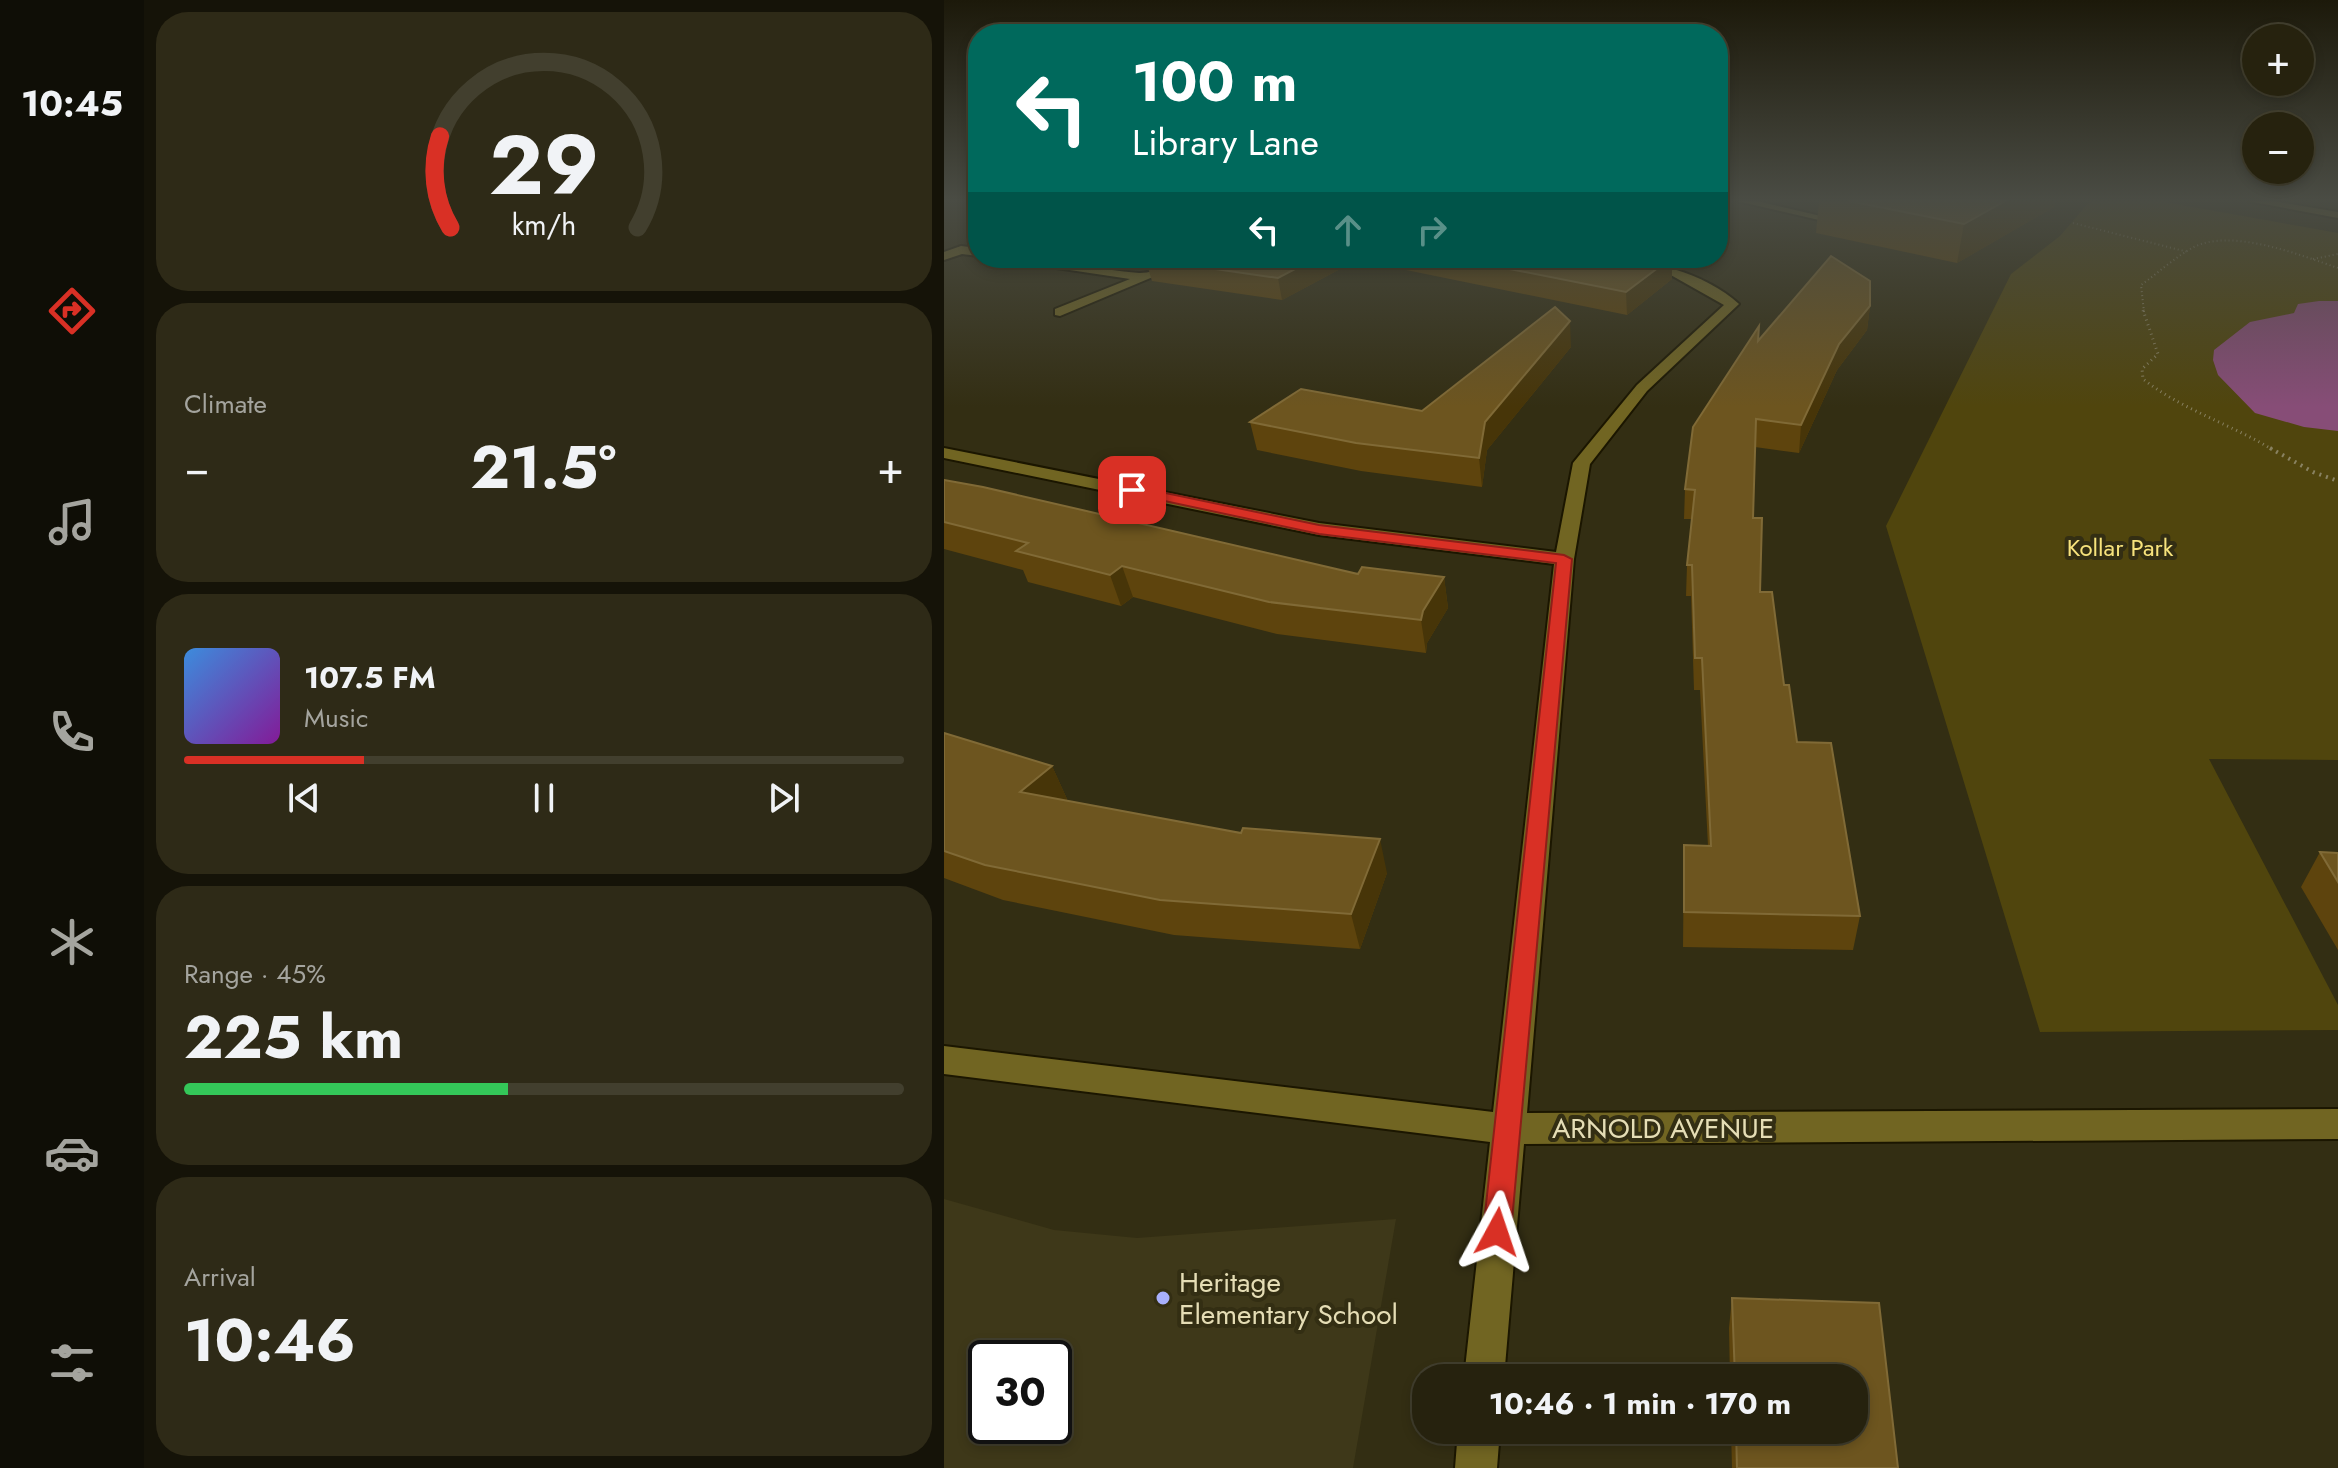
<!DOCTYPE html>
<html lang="en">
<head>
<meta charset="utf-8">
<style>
	:root { --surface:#26220e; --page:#2e2a17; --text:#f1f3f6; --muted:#a4a49e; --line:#423f2e; --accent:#d93025 }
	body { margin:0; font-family:Jost,sans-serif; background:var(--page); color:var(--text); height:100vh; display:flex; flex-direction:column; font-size:30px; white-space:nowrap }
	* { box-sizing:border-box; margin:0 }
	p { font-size:26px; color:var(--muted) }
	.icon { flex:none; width:44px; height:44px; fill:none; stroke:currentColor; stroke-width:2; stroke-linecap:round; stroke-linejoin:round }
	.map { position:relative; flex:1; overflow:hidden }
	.drawer { display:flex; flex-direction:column; gap:12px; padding:12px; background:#151308; width:800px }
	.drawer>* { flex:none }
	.hud { position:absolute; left:24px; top:24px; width:760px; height:244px; border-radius:32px; box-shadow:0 4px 12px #0003,0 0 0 2px var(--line); background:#00695c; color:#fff; overflow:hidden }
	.controls { position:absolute; left:1298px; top:24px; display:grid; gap:16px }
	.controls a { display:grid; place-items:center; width:72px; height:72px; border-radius:50%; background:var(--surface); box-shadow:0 4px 12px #0003,0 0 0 2px var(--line); font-size:40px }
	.speed { position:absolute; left:24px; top:1340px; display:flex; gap:16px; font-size:40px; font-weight:700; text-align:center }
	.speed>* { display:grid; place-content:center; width:104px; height:104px; border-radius:50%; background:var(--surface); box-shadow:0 4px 12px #0003,0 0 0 2px var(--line); line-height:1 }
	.speed .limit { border:4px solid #111; border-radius:12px; background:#fff; color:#111 }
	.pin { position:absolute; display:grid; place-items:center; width:68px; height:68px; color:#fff; margin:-34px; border-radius:16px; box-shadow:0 4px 12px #0006 }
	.me { position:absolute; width:88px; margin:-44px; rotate:5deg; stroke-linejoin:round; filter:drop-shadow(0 0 6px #0008) }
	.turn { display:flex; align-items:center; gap:28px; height:168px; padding:0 32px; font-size:36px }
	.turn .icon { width:104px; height:104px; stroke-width:2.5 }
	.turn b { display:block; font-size:56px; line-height:68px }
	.lanes { display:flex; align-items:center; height:76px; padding:0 32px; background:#0003; justify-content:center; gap:40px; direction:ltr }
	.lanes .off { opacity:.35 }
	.big { font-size:60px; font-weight:700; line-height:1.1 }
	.drawer .card { flex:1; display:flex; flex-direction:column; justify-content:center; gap:12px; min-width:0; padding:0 28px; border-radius:32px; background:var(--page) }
	.drawer .dial { align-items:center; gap:0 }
	.dial svg { height:208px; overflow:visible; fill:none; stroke:var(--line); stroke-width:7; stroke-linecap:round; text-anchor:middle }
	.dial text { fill:var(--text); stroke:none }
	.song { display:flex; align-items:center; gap:24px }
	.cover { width:96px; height:96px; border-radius:12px; background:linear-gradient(135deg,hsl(210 70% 55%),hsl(290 70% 35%)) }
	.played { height:8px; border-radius:4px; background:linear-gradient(90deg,var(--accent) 25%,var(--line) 25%) }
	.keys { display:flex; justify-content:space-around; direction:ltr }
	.heat { display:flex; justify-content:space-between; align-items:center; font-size:44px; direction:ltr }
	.charge { height:12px; border-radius:6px; background:linear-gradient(90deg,#34c759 45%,var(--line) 0) }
	.trip { position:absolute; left:468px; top:1364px; width:456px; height:80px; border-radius:32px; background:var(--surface); box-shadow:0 4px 12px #0003,0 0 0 2px var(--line); font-weight:700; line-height:80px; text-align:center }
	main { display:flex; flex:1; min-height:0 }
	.tab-bar { display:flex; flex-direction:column; width:144px; justify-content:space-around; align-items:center; background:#0f0e06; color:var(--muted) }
	.tab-bar .icon { width:56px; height:56px }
	.tab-bar .active { color:var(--accent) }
	.tab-bar b { font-size:36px; color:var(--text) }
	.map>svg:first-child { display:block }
</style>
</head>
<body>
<main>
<nav class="tab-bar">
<b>10:45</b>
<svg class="icon active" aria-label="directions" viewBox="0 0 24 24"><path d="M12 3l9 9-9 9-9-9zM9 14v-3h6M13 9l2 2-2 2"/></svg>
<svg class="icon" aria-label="music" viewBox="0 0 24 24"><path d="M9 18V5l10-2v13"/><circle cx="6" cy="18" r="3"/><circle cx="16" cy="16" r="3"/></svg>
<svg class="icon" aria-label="phone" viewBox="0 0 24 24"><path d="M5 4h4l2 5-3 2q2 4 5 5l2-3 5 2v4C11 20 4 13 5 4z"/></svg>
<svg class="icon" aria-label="climate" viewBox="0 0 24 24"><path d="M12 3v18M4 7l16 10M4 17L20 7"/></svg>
<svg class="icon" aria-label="car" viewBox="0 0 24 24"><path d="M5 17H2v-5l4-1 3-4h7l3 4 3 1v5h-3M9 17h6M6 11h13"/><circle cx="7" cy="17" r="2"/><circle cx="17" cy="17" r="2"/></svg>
<svg class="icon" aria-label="filters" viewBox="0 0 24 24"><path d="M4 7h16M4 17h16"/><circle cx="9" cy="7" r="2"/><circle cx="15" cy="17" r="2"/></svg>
</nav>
<section class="drawer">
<div class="card dial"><svg viewBox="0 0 100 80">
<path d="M14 69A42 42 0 1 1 86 69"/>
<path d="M14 69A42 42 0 0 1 10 34" stroke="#d93025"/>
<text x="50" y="56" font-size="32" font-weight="700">29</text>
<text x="50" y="72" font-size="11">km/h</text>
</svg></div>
<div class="card"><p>Climate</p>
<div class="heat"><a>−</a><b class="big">21.5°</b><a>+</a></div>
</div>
<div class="card">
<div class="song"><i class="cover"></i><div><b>107.5 FM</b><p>Music</p></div></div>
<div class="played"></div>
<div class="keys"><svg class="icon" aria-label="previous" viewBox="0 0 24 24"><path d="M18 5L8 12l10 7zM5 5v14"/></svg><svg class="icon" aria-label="pause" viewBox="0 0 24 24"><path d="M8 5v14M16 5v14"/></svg><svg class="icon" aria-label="next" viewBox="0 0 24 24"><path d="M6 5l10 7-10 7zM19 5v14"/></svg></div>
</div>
<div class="card"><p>Range · 45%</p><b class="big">225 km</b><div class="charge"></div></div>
<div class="card"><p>Arrival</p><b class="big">10:46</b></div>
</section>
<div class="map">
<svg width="1394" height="1468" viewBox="0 0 1394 1468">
	<rect width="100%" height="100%" fill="#332e13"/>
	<path fill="#3e3819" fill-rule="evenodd" d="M0,1199L110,1230L193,1238L452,1219L409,1468H0ZM42,1358H110V1426H42Z"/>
	<path fill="#50450d" d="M1146,201H1215L1394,233V760L1265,759L1394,1005V1030L1096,1032L942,526L1067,274L1116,236Z"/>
	<path fill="#874d77" d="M1375,301H1394V431L1360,427L1311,413L1274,375L1269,360L1270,350L1306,322L1350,313L1354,304Z"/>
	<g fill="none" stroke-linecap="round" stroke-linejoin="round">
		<g stroke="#1b1600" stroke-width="4">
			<path id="lane" d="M793,201H813L911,224L905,227Z
				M17,246L34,248V256L18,254L0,260V252Z
				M66,258C110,258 152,270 195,273C212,274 232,258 254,258L116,316L111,315V309L186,279L72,262Z"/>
		</g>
		<g stroke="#1b1600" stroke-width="4">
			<path id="street" d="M659,258C704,258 761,273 795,304L703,391L646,464L630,559L583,1113L1394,1109V1139L580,1144L560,1378H520L546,1142L0,1074V1046L549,1112L610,564L375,535L0,458V448L375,523L612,552L629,463L693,385L780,305L725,274Z
				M514,1430H556L553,1468H511Z"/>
		</g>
		<g stroke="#1b1600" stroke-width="4">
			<path id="secondary" d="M1304,201H1329L1394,212V218Z"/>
		</g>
		<path stroke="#898261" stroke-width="2" stroke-dasharray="1 3" stroke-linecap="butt" d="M1129,223L1244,252
			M1369,259L1394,254
			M1200,312L1197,285C1214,273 1230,258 1248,248C1286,227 1356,255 1394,268"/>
		<path stroke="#898261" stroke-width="3" stroke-dasharray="1 4" stroke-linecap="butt" d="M1199,310L1214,354L1198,369L1199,379C1238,410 1287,424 1329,450"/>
		<path stroke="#898261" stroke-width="4" stroke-dasharray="2 5" stroke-linecap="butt" d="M1326,448L1369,472L1394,481"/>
		<use href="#lane" fill="#716522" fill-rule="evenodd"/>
		<use href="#street" fill="#716522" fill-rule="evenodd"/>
		<use href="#secondary" fill="#716522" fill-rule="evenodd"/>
	</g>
	<path fill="#5e440d" d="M875,201H1111L1110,207L1013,263L872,233Z
		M104,258H756L740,270L728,266V279L683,315L413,260L338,300L208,281L204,268L195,270Z
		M926,306L923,330L893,370L855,453L811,447L809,518L816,592L853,742L916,916L909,950L739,947L740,845L764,846L756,690H750L747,596H742L743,565L748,519H740L741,489L814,341Z
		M627,347L543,450L538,487L417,471L313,450L306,422L478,411Z
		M0,480L414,574L500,577L504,608L483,643L482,653L333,634L189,597L177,606L84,582L79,570L0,549Z
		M0,733L108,766L123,799L122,801L443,873L416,949L230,935L59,900L0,878Z
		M1376,852L1394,853V950L1357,887Z
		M788,1298L935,1303L954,1468H788L787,1430H910V1378H786L785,1328Z"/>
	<path fill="#473508" d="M1061,201H1111L1110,207L1013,263L1020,224Z
		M782,218L781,239L774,244V224Z
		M192,258H242L202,259L204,268L195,270Z
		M372,258H412L413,260L338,300L334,278Z
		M727,258H728V279L683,315L682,292Z
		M741,258H756L740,270Z
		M926,306L923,330L893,370L855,453L857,425L895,344Z
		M626,321L627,347L543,450L538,487L535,458L541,422Z
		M178,566L189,597L177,606L166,575Z
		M500,577L504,608L483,643L482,653L477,620L479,611Z
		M108,766L123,799L92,826L76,792Z
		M436,839L443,873L416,949L407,914Z"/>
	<path fill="#6d551f" stroke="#806a36" stroke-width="2" d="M905,201H1061L1020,224Z
		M774,217L782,218L774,224Z
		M887,256L926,281V306L895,344L857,425L812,419L809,518H818L816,592H828L840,685H845L853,742L887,743L916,916L740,912V845L767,846L758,658H751L748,565H743L751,490L741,489L749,427L815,326L814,341Z
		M204,258H372L334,278L202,259Z
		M510,258H727L682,292Z
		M611,307L626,321L541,422L535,458L412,443L306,422L357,389L478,411Z
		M0,480L39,487L414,574L418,567L500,577L479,611L477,620L325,602L178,566L166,575L72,551L84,543L0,522Z
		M0,733L108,766L76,792L297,833L299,828L436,839L407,914L216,900L41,865L0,851Z
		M1376,852L1394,853V882Z
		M788,1298L935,1303L954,1468H793L792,1430H910V1378H791Z"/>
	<linearGradient id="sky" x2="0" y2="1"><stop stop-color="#1c190a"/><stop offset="0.49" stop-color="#4a4c44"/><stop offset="1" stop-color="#4a4c44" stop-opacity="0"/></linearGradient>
	<rect width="1394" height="407" fill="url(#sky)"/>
	<path fill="#d93025" stroke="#8d1f18" stroke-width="2" d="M188,486L375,525L620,555L628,559L567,1232L563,1242L553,1246L543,1242L539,1232L612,563L375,534L183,493V487Z"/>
	<circle fill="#a8b0fc" stroke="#332e13" stroke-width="3" cx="219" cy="1298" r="8"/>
	<g text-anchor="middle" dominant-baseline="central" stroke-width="8" stroke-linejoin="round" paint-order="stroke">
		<g font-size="24" fill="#f7e37c" stroke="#332e13">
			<text x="1176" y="547">Kollar Park</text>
		</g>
		<g font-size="28" fill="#e5ddb5" stroke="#332e13">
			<text x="719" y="1128">ARNOLD AVENUE</text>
		</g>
		<g font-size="28" fill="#e5ddb5" stroke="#332e13" text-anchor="start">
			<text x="235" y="1282">Heritage<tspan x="235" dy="32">Elementary School</tspan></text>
		</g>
	</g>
</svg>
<div class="controls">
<a>+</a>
<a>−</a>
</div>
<div class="speed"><div class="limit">30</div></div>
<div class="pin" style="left:188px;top:490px;background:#d93025"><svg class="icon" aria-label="arrive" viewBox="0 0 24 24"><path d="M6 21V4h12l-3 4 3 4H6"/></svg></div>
<svg class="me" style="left:553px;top:1232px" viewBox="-20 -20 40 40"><path d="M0-17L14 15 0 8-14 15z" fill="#d93025" stroke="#fff" stroke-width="4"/></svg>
<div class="trip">10:46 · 1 min · 170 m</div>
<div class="hud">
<div class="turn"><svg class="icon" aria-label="left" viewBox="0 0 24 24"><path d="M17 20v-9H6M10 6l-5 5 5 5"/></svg><div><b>100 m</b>Library Lane</div></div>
<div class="lanes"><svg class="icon" aria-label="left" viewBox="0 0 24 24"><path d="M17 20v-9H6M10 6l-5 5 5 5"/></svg><svg class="icon off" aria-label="ahead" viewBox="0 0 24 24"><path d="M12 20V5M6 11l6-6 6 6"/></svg><svg class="icon off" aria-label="right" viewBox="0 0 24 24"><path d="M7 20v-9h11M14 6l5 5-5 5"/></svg></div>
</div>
</div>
</main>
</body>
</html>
